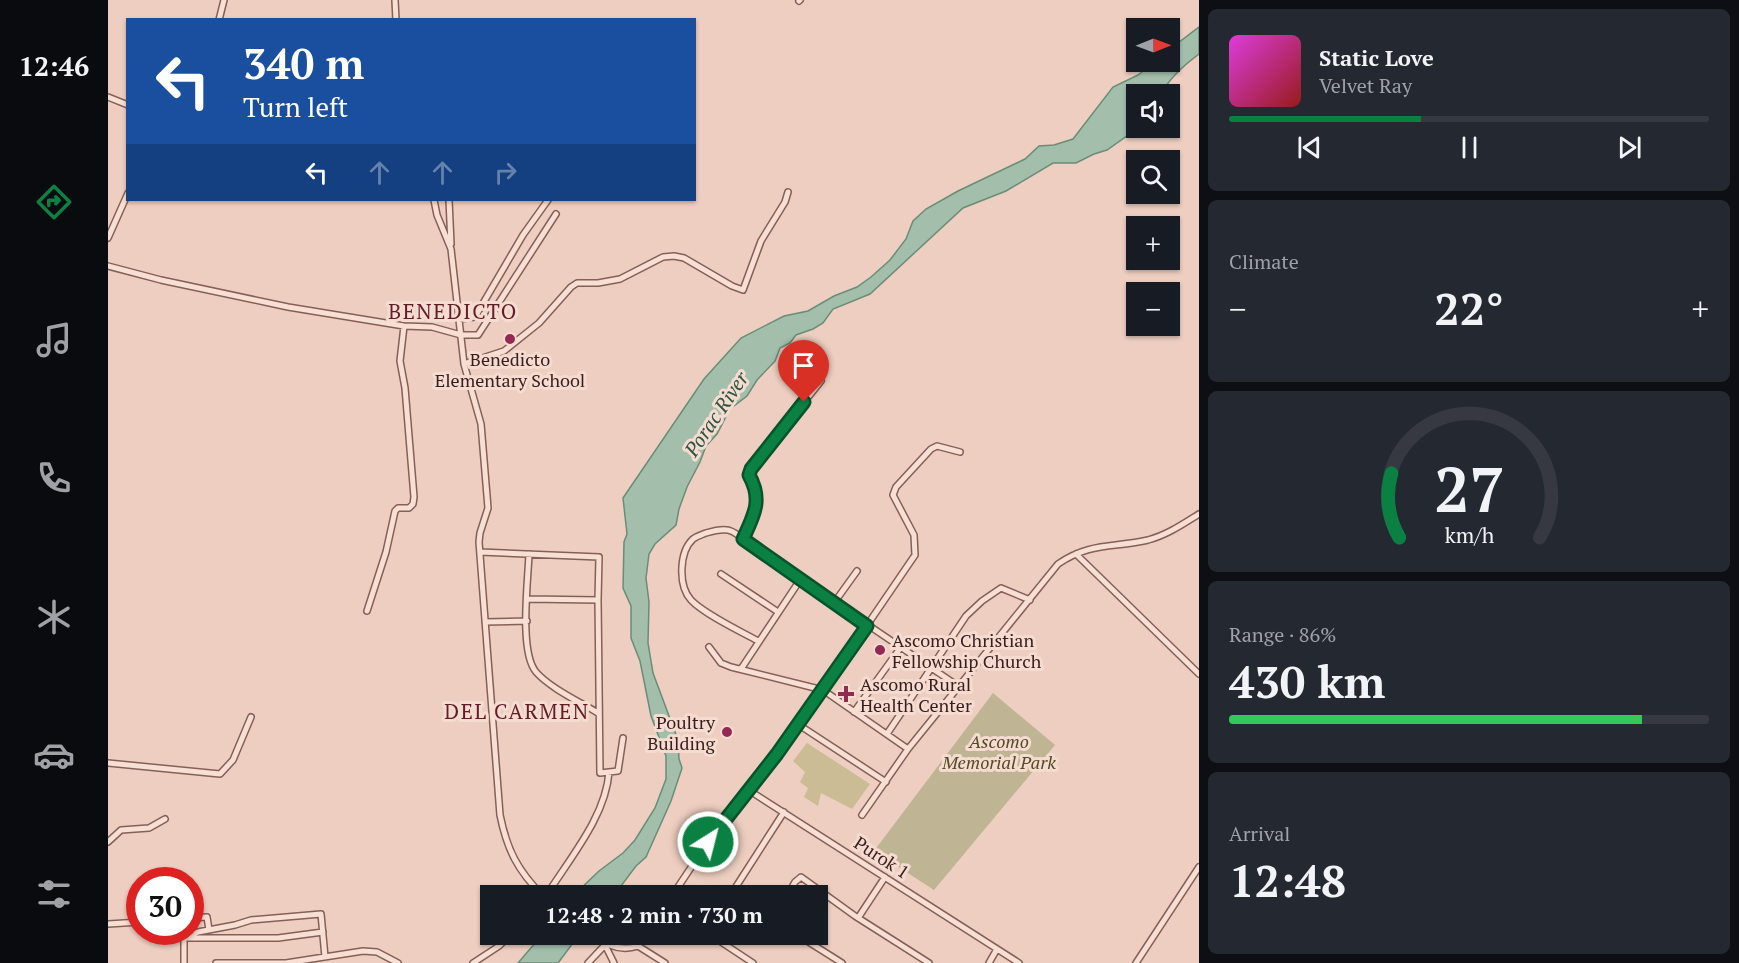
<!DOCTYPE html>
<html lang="en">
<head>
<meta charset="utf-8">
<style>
	:root { --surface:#171b24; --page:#242831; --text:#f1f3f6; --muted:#9ea1a6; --line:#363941; --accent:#0b8043 }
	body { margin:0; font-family:"PT Serif",serif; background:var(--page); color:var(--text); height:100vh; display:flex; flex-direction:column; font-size:22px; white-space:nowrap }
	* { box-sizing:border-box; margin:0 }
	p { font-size:20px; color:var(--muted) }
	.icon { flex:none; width:33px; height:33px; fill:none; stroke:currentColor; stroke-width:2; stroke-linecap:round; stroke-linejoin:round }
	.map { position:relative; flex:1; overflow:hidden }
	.panel { display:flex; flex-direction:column; gap:9px; padding:9px; background:#0d0f14; width:540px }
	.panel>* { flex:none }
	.guide { position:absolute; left:18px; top:18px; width:570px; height:183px; border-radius:0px; box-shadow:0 2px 4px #0004; background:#1a4fa0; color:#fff; overflow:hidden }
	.needle { width:39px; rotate:89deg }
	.tools { position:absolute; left:1018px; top:18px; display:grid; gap:12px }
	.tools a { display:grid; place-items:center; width:54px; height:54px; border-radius:0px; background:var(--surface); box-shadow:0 2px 4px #0004; font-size:30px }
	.speed { position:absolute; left:18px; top:867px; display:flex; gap:12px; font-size:30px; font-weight:700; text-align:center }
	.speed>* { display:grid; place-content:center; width:78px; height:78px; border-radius:50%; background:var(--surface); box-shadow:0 2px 4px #0004; line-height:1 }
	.speed .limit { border:9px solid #d22; background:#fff; color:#111 }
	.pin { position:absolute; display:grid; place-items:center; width:51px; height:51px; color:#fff; margin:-62px -26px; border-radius:50% 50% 50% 0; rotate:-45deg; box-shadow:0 0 6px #0007 }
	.pin .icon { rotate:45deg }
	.me { position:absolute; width:66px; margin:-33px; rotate:36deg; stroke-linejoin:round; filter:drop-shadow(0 0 4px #0008) }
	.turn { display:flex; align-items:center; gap:21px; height:126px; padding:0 18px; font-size:27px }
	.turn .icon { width:78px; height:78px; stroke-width:2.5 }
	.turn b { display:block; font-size:42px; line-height:51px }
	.lanes { display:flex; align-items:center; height:57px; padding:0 18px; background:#0003; justify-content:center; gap:30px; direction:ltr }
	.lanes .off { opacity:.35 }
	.big { font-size:45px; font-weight:600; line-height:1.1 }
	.panel .tile { flex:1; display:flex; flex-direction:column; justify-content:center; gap:9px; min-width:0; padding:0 21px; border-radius:9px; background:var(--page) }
	.panel .dial { align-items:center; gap:0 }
	.dial svg { height:156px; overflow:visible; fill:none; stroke:var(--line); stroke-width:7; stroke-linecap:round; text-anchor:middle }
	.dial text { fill:var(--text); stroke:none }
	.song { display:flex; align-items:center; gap:18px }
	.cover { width:72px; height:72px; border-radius:9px; background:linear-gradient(135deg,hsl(300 70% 55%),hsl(0 70% 35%)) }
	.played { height:6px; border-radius:3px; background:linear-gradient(90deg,var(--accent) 40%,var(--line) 40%) }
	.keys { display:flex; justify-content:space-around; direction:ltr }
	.heat { display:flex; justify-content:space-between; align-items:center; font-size:33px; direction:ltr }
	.charge { height:9px; border-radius:4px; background:linear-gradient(90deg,#34c759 86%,var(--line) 0) }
	.trip { position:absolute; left:372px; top:885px; width:348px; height:60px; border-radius:0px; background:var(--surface); box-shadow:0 2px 4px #0004; font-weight:600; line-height:60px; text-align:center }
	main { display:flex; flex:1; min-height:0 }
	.menu { display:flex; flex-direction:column; width:108px; justify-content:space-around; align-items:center; background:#090b0e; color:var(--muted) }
	.menu .icon { width:42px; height:42px }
	.menu .current { color:var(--accent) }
	.menu b { font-size:27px; color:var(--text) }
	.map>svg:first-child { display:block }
</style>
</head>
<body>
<main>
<nav class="menu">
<b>12:46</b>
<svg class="icon current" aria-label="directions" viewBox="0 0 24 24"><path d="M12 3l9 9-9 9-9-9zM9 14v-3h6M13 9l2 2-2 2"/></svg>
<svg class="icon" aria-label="music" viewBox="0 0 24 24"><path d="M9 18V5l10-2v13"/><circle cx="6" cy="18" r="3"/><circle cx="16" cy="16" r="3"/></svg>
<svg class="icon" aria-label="phone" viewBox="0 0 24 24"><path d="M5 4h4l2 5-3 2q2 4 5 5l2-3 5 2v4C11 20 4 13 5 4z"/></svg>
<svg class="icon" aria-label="climate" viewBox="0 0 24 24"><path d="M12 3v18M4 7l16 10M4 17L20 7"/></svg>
<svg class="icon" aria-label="car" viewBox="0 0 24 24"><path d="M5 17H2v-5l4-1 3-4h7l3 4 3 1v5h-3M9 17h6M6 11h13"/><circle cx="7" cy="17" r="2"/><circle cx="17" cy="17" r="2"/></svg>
<svg class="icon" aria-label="filters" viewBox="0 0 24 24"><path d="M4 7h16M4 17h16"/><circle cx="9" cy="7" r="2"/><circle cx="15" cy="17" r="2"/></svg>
</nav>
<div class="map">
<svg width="1091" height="963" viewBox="0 0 1091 963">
	<rect width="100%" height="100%" fill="#edcec0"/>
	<path fill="#cbbc95" d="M699,743L762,784L744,809L713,793L710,806L696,797L700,788L692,782L697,772L685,761Z"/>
	<path fill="#bfb494" d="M885,693L947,745L826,890L766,851Z"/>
	<path fill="#a3bfac" stroke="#6a8d77" stroke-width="1.5" d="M1091,27V54C1076,65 1062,77 1053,94H1029L1030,128L999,150L986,154L968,163H945L898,191L855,208L762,294L725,309L715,323L705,329L688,335L682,343L672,348L667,361L649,380L639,396L622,409L609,434L598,446L592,462L579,487L571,509L568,525L547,544L541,554L538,578L541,602L540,643L545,673L570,740L571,759L574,768L563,801L538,857L528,866L507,894L466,895L491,871L515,853L527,840L547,808L558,779V756L543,716L532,661L523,638V606L515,588L516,542L519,534L515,498L596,379L633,338L676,316L700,311L726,296L749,287L763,277L782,260L798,239L805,221L818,209L850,191L917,159L931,146L946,145L965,139L1005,87L1030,75L1046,62H1062V49Z
		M436,935H471L450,963H410L428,942Z"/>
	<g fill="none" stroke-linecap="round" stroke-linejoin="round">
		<g stroke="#865f58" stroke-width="8">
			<path id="minor" d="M287,0L288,20
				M691,1L692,0
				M111,20L116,0
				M0,97L20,105
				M326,200L329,215L343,249L356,364L373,424L380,508L372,533L371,542L392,815C399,850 410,871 435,896
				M341,200L343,244
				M0,238L20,193
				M0,266L53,280L180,307L296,326L324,327L353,335H370L448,214
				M351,319L367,317L415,235L440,200
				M356,364L396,351L431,323L463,287L469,283H490L512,279L555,257L566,256L576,258L624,286L635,290L653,241L677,202L680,192
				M635,539C646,515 655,499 641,475L643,469L713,381
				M372,552L491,557L490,600L492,773L510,771L515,738
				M421,554C420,581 411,652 428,672C442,688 472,702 490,713
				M968,554L1091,674
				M613,574L670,612
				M419,599L490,600
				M726,603L749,571
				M259,611L278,552L287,511L290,508H301L305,504L306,497L297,388L292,361L296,326
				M377,622L419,621
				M650,641C632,631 596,614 583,600C570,586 571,552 585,539C589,536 593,535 598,533C618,527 624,528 639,543L850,686
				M601,647L613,663L623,667L715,690L800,749
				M633,669L692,580
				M746,712L793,647
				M691,725L778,782
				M779,734L858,616L874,601L893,588L922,600
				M0,763L112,774L125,760L143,717
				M642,791L911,963
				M754,815L800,749L950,564C982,542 1006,548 1040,540C1059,535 1075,524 1091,514
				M0,842L13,830L41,828L57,819
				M438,896C462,858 498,816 501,772
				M564,896L612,824L642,791L691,725L807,555L806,535L785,495L788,487L823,449L829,446L852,452
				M622,896L676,812
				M679,896L687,882L693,877L747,916L821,963
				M82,918L99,917L101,930
				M750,918L777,877
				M0,924L32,922
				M484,934C497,945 512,952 530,946
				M601,934L645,963
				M688,934L734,963
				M76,938L90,932L127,925L143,920L213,914L217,957
				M76,938V963
				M78,938H170L215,932
				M497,945L506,963
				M530,946L557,963
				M530,946L537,934
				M108,963H178L255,951L269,952L290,963
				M365,963L391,946L403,934
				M480,963L497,945
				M881,963L889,949
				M1028,963L1091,867"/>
		</g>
		<use href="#minor" stroke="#f8dfd3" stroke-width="5"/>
	</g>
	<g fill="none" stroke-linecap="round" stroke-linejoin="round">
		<g stroke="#07532c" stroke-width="15">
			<path id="route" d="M600,842L669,754L759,626L635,539C646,515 655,500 641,475L643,469L696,402"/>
		</g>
		<use href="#route" stroke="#0b8043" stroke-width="10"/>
	</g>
	<g fill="#942954" stroke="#f5dbd0" stroke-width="2">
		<circle cx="402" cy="339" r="6"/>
		<circle cx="772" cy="650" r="6"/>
		<path d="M735 685h6v6h6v6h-6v6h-6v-6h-6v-6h6z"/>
		<circle cx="619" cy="732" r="6"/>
	</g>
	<g text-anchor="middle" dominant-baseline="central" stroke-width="6" stroke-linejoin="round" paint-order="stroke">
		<g font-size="18" fill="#361f1d" stroke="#f5dbd0" text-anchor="start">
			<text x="402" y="359" text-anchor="middle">Benedicto<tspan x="402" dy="21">Elementary School</tspan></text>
			<text x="784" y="640">Ascomo Christian<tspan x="784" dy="21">Fellowship Church</tspan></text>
			<text x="752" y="684">Ascomo Rural<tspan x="752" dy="21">Health Center</tspan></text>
			<text x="607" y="722" text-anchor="end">Poultry<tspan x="607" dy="21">Building</tspan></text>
		</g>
		<g font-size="18" font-style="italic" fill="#524b24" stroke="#f5dbd0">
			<text x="891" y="741">Ascomo<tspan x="891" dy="21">Memorial Park</tspan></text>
		</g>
		<g font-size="18" fill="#361f1d" stroke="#f5dbd0">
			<text transform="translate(774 857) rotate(33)">Purok 1</text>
		</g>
		<g font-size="20" font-style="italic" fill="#2c5542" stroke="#f5dbd0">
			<text transform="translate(608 414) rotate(-56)">Porac River</text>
		</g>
		<g font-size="21" letter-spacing="1.5" fill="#621d29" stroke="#f5dbd0">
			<text x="345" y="311">BENEDICTO</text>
			<text x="409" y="711">DEL CARMEN</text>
		</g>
	</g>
</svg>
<div class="tools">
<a><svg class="needle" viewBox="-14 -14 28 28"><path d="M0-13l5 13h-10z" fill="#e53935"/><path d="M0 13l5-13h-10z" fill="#9ea1a6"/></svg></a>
<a><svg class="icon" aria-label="sound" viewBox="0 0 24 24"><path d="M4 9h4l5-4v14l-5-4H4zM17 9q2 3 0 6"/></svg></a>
<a><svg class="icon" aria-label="search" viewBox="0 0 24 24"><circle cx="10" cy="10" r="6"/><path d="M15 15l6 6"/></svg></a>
<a>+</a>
<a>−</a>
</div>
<div class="speed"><div class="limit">30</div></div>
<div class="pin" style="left:696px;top:402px;background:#d93025"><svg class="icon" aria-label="arrive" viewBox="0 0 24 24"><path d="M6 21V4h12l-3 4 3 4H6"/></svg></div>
<svg class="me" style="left:600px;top:842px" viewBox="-20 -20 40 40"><circle r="17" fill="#0b8043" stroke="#fff" stroke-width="3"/><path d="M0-11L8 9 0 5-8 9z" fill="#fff"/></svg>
<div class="trip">12:48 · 2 min · 730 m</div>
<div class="guide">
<div class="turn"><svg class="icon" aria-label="left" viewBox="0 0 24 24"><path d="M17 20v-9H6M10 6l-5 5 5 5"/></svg><div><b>340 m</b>Turn left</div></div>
<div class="lanes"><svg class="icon" aria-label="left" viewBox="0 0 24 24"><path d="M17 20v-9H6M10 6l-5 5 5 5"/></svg><svg class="icon off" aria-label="ahead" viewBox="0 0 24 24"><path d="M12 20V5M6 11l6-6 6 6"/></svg><svg class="icon off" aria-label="ahead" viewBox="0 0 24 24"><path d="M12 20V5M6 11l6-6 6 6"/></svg><svg class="icon off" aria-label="right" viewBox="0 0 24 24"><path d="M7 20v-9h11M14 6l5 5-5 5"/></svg></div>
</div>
</div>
<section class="panel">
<div class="tile">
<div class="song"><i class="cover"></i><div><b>Static Love</b><p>Velvet Ray</p></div></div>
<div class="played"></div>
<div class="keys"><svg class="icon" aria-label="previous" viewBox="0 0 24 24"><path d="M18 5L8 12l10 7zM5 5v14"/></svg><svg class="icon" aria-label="pause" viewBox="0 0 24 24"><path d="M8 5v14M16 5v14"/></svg><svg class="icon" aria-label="next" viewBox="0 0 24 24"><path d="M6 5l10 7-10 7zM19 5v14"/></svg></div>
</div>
<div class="tile"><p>Climate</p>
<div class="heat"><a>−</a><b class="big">22°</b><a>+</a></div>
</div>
<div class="tile dial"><svg viewBox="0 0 100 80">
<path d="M14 69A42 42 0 1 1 86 69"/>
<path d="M14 69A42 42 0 0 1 10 36" stroke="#0b8043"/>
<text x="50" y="56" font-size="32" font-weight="700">27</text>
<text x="50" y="72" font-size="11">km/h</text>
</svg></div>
<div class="tile"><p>Range · 86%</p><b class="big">430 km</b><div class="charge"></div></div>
<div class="tile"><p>Arrival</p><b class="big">12:48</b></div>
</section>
</main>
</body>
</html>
